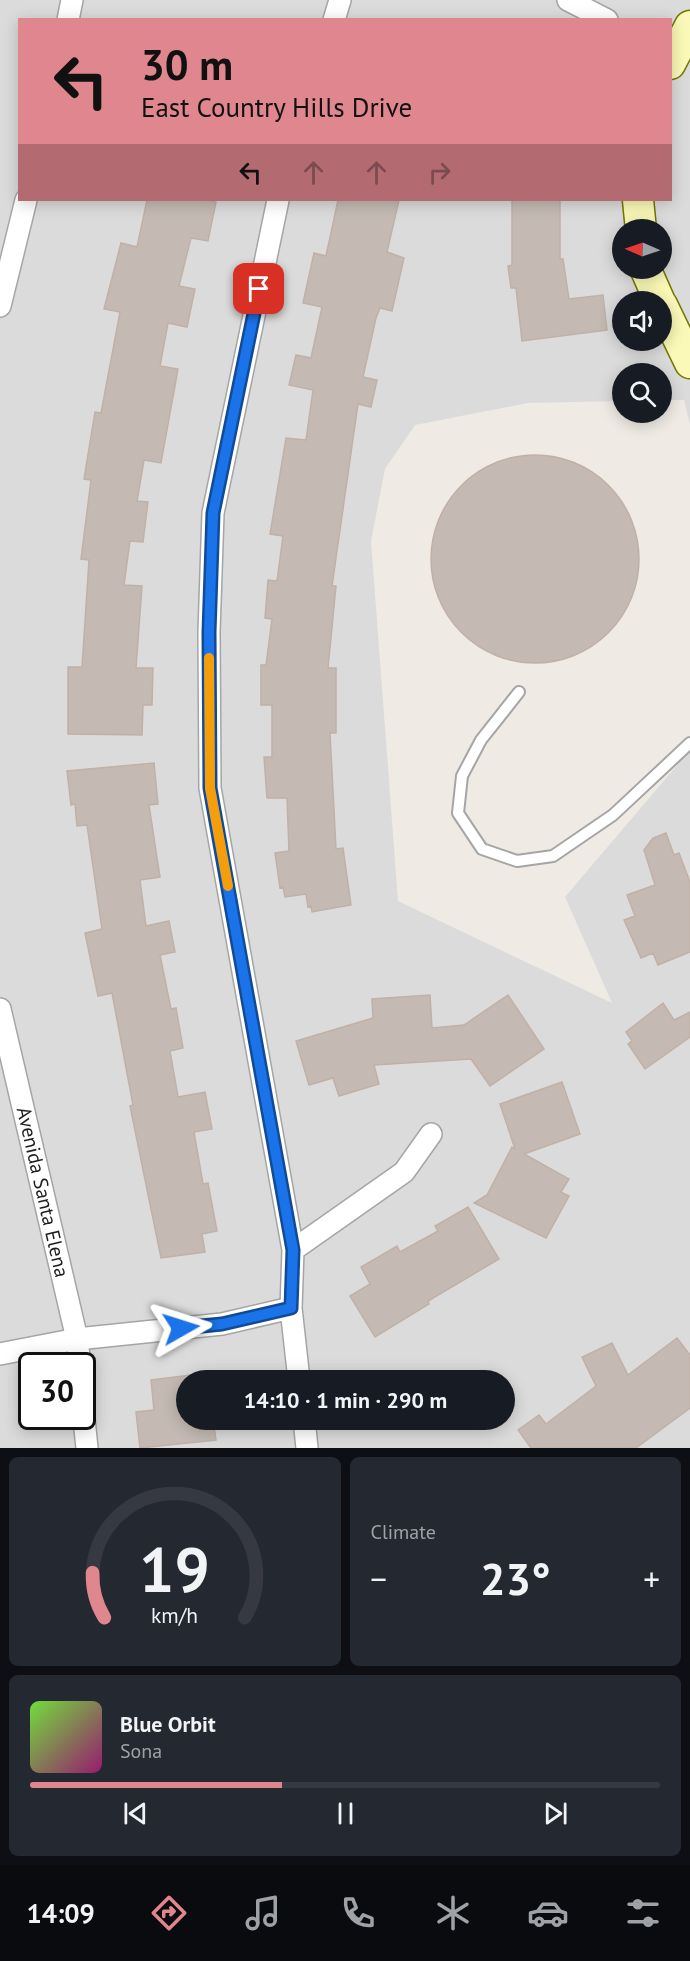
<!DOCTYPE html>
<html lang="en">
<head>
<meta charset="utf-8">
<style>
	:root { --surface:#171b24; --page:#242831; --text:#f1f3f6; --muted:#9ea1a6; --line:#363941; --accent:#e0868e }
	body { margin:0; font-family:"PT Sans",sans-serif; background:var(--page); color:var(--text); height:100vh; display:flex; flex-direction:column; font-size:22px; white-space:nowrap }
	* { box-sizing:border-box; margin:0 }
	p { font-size:20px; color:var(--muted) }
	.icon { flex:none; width:33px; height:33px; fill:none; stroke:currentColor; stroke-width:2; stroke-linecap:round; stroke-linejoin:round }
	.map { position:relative; height:1448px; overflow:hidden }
	.drawer { display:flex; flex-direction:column; gap:9px; padding:9px; background:#0d0f14; flex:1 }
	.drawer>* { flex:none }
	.banner { position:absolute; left:18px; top:18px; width:654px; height:183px; border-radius:0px; box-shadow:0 3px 15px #0003; background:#e0868e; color:#111; overflow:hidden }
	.needle { width:39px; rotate:272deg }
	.controls { position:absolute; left:612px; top:219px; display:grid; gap:12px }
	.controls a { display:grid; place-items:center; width:60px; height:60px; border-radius:50%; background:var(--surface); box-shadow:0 3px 15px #0003; font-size:30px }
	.speed { position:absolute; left:18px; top:1352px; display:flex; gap:12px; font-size:30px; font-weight:700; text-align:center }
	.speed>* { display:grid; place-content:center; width:78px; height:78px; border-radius:50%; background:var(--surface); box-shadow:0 3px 15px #0003; line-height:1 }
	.speed .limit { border:3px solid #111; border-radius:9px; background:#fff; color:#111 }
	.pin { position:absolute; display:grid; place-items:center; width:51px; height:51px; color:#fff; margin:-26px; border-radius:12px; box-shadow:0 3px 9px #0006 }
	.me { position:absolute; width:66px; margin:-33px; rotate:84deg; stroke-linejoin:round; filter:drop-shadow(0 0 4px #0008) }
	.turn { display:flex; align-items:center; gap:21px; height:126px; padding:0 24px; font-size:27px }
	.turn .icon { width:78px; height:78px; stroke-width:2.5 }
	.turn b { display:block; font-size:42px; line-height:51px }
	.lanes { display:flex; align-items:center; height:57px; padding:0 24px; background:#0003; justify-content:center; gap:30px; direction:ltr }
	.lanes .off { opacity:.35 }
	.big { font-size:45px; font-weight:800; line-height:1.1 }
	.drawer .widget { flex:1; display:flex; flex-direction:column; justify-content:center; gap:9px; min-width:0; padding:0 21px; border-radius:9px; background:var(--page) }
	.drawer .dial { align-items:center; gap:0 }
	.dial svg { height:156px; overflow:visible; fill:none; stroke:var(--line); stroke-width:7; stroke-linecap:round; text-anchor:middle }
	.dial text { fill:var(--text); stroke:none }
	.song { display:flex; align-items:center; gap:18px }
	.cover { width:72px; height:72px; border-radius:9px; background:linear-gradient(135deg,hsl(100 70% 55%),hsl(320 70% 35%)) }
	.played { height:6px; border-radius:3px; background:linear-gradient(90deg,var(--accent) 40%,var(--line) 40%) }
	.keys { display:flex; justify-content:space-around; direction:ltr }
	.heat { display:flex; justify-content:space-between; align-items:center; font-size:33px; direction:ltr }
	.drawer .tiles { flex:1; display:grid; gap:9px; grid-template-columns:1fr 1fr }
	.widget:last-child { grid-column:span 2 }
	.trip { position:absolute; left:176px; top:1370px; width:339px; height:60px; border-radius:30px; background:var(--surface); box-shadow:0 3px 15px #0003; font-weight:800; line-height:60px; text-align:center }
	.menu { display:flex; height:96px; justify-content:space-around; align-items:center; background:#090b0e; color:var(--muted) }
	.menu .icon { width:42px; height:42px }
	.menu .active { color:var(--accent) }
	.menu b { font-size:27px; color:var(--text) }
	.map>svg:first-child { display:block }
</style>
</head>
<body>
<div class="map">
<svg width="690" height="1448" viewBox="0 0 690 1448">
	<rect width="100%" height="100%" fill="#efebe4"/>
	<path fill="#dcdbdb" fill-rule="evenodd" d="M0,0H690V425L684,400H662V374H622V401L528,403L415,425L385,469L371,541L398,901L612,1003L565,897L690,750V1448H0ZM20,20H670V200H20ZM622,230H662V268H622ZM622,302H662V340H622ZM32,1365H82V1416H32ZM186,1380H504V1419H186Z"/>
	<path fill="#c4bab3" stroke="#c1b0a6" stroke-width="1.5" d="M147,200H205L216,202L208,241L191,238L179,286L195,289L187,327L168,323L160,366L178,369L161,463L144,460L137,501L148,502L143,542L130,541L124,585L142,586L136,668H153L152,705H143L142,735L68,734V667H82L89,560L81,559L91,480L84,479L95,412L101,413L120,312L104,309L121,243L137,247Z
		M338,200H399L387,252L404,258L392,311L380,308L376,318L363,377L377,380L371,407L358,404L332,586H336L328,668H336V733H330L336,849L343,848L351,905L312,912L311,906L308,907L306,894L285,897L283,887L280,888L275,853L289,851L287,798H267L264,757H272V705H261V665H266L272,619L265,618L268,580L277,581L283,536L270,534L286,438L306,440L313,390L289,385L296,355L311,358L322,307L303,303L314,253L326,256Z
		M512,200H560V259H563L569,299L603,295L607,330L522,341L516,288H511L508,266L512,265Z
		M431 559a104 104 0 1 1 208 0a104 104 0 1 1-208 0Z
		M154,763L158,804L149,805L160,877L140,880L146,926L169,921L175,952L160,955L171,1009L176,1008L183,1048L170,1051L178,1097L205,1092L212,1129L194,1132L203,1184L208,1183L217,1231L202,1234L205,1252L161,1258L130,1106L133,1105L112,993L98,996L85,933L102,929L87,825L77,826L75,804L71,805L67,771Z
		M666,833L674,855L679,853L690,882V952L658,965L653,953L641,958L624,920L635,916L627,895L655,885L644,850L653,838Z
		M430,995L432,1028L464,1025L508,995L544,1049L490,1086L471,1059L374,1065L379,1084L339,1096L333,1078L309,1085L296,1041L373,1018L372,999Z
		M663,1003L674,1020L690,1012V1037L645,1069L628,1044L632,1041L626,1032Z
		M562,1082L580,1134L524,1154L569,1179L561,1192L569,1196L546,1238L474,1203L487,1195L512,1147L515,1149L500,1104Z
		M468,1207L499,1259L428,1301L429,1304L375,1337L350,1296L370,1284L361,1267L397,1246L400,1252L438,1231L435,1226Z
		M677,1338L690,1355V1408L636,1448H531L518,1430L539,1415L546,1424L596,1386L582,1357L612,1343L628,1375Z
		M207,1373L208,1380H186V1419H213L216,1440L140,1448L136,1412L154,1410L151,1380Z"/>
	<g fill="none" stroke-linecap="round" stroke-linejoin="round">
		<g stroke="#a5a5a5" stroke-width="14">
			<path id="lane" d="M519,692L481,740L462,776L458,813L482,849L517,861L553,856L613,815L690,743"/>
		</g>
		<g stroke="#a5a5a5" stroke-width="24">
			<path id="street" d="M568,0L607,20
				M68,20L72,0
				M334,20L340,0
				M278,200L213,513L209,632L210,788L293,1250L291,1308L299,1380
				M0,306L26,200
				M0,1009L77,1339L80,1365
				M293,1250L404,1172L431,1134
				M0,1354L77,1339L222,1324L291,1308
				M82,1400L87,1448
				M304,1419L307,1448"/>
		</g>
		<g stroke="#737703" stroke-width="33">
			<path id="secondary" d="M670,64L690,26
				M638,200L641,230
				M645,268L660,302
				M662,305L690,363"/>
		</g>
		<use href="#lane" stroke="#fff" stroke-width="10"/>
		<use href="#street" stroke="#fff" stroke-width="21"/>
		<use href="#secondary" stroke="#faf9b7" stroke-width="30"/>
	</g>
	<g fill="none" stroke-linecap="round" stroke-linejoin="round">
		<g stroke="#114b97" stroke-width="15">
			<path id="route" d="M181,1328L222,1324L291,1308L293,1250L210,788L209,632L213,513L259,289"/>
		</g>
		<use href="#route" stroke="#1a73e8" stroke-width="10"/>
		<path stroke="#f59e0b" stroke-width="10" d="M209,658L210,788L228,886"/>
	</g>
	<g text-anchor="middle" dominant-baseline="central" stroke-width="5" stroke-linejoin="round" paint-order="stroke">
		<g font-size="20" fill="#1e1e1e" stroke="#fff">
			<text transform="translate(43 1192) rotate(77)">Avenida Santa Elena</text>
		</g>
	</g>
</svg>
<div class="controls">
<a><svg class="needle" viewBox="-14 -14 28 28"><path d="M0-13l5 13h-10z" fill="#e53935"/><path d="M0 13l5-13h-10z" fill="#9ea1a6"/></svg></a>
<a><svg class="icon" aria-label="sound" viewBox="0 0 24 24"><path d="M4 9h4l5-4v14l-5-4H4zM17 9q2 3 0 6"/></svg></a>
<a><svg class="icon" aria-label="search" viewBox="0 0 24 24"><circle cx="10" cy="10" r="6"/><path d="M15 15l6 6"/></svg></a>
</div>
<div class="speed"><div class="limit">30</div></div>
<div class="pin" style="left:259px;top:289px;background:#d93025"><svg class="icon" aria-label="arrive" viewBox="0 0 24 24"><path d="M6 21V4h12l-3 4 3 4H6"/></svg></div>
<svg class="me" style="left:181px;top:1328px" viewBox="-20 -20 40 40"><path d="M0-17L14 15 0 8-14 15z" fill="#1a73e8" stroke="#fff" stroke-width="4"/></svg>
<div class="trip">14:10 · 1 min · 290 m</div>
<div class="banner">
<div class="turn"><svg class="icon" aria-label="left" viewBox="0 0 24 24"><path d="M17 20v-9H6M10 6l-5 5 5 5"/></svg><div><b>30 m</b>East Country Hills Drive</div></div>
<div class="lanes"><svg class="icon" aria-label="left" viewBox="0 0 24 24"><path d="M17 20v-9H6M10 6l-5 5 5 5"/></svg><svg class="icon off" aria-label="ahead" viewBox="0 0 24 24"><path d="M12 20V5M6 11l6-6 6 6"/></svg><svg class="icon off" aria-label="ahead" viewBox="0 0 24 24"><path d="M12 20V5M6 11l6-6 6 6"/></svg><svg class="icon off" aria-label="right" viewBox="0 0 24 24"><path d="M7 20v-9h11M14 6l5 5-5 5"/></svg></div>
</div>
</div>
<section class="drawer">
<div class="tiles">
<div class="widget dial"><svg viewBox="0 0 100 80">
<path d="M14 69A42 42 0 1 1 86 69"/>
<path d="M14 69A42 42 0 0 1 8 46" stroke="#e0868e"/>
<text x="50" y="56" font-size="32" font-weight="700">19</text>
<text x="50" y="72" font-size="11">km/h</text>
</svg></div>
<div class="widget"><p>Climate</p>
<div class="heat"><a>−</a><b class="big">23°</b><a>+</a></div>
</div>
<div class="widget">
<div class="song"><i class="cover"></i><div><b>Blue Orbit</b><p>Sona</p></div></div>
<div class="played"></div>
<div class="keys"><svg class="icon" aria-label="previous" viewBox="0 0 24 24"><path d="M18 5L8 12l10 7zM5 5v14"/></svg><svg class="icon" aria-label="pause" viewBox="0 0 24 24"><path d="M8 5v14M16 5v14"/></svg><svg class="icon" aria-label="next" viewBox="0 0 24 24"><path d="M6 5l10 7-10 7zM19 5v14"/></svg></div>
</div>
</div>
</section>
<nav class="menu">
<b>14:09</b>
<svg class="icon active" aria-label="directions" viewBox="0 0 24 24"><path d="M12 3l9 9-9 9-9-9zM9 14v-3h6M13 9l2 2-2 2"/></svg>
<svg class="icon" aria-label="music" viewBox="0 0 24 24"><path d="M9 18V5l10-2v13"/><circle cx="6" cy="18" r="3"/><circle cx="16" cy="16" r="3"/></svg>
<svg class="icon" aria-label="phone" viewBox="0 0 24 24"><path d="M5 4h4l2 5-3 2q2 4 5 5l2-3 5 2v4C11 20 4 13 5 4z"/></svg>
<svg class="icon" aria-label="climate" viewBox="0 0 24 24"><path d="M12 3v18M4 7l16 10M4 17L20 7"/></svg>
<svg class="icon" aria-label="car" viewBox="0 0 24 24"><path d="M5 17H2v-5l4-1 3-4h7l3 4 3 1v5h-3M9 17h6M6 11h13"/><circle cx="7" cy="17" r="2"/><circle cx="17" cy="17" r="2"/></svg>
<svg class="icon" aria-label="filters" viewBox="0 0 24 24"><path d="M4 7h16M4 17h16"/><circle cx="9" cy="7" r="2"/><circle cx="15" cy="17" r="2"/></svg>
</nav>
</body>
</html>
